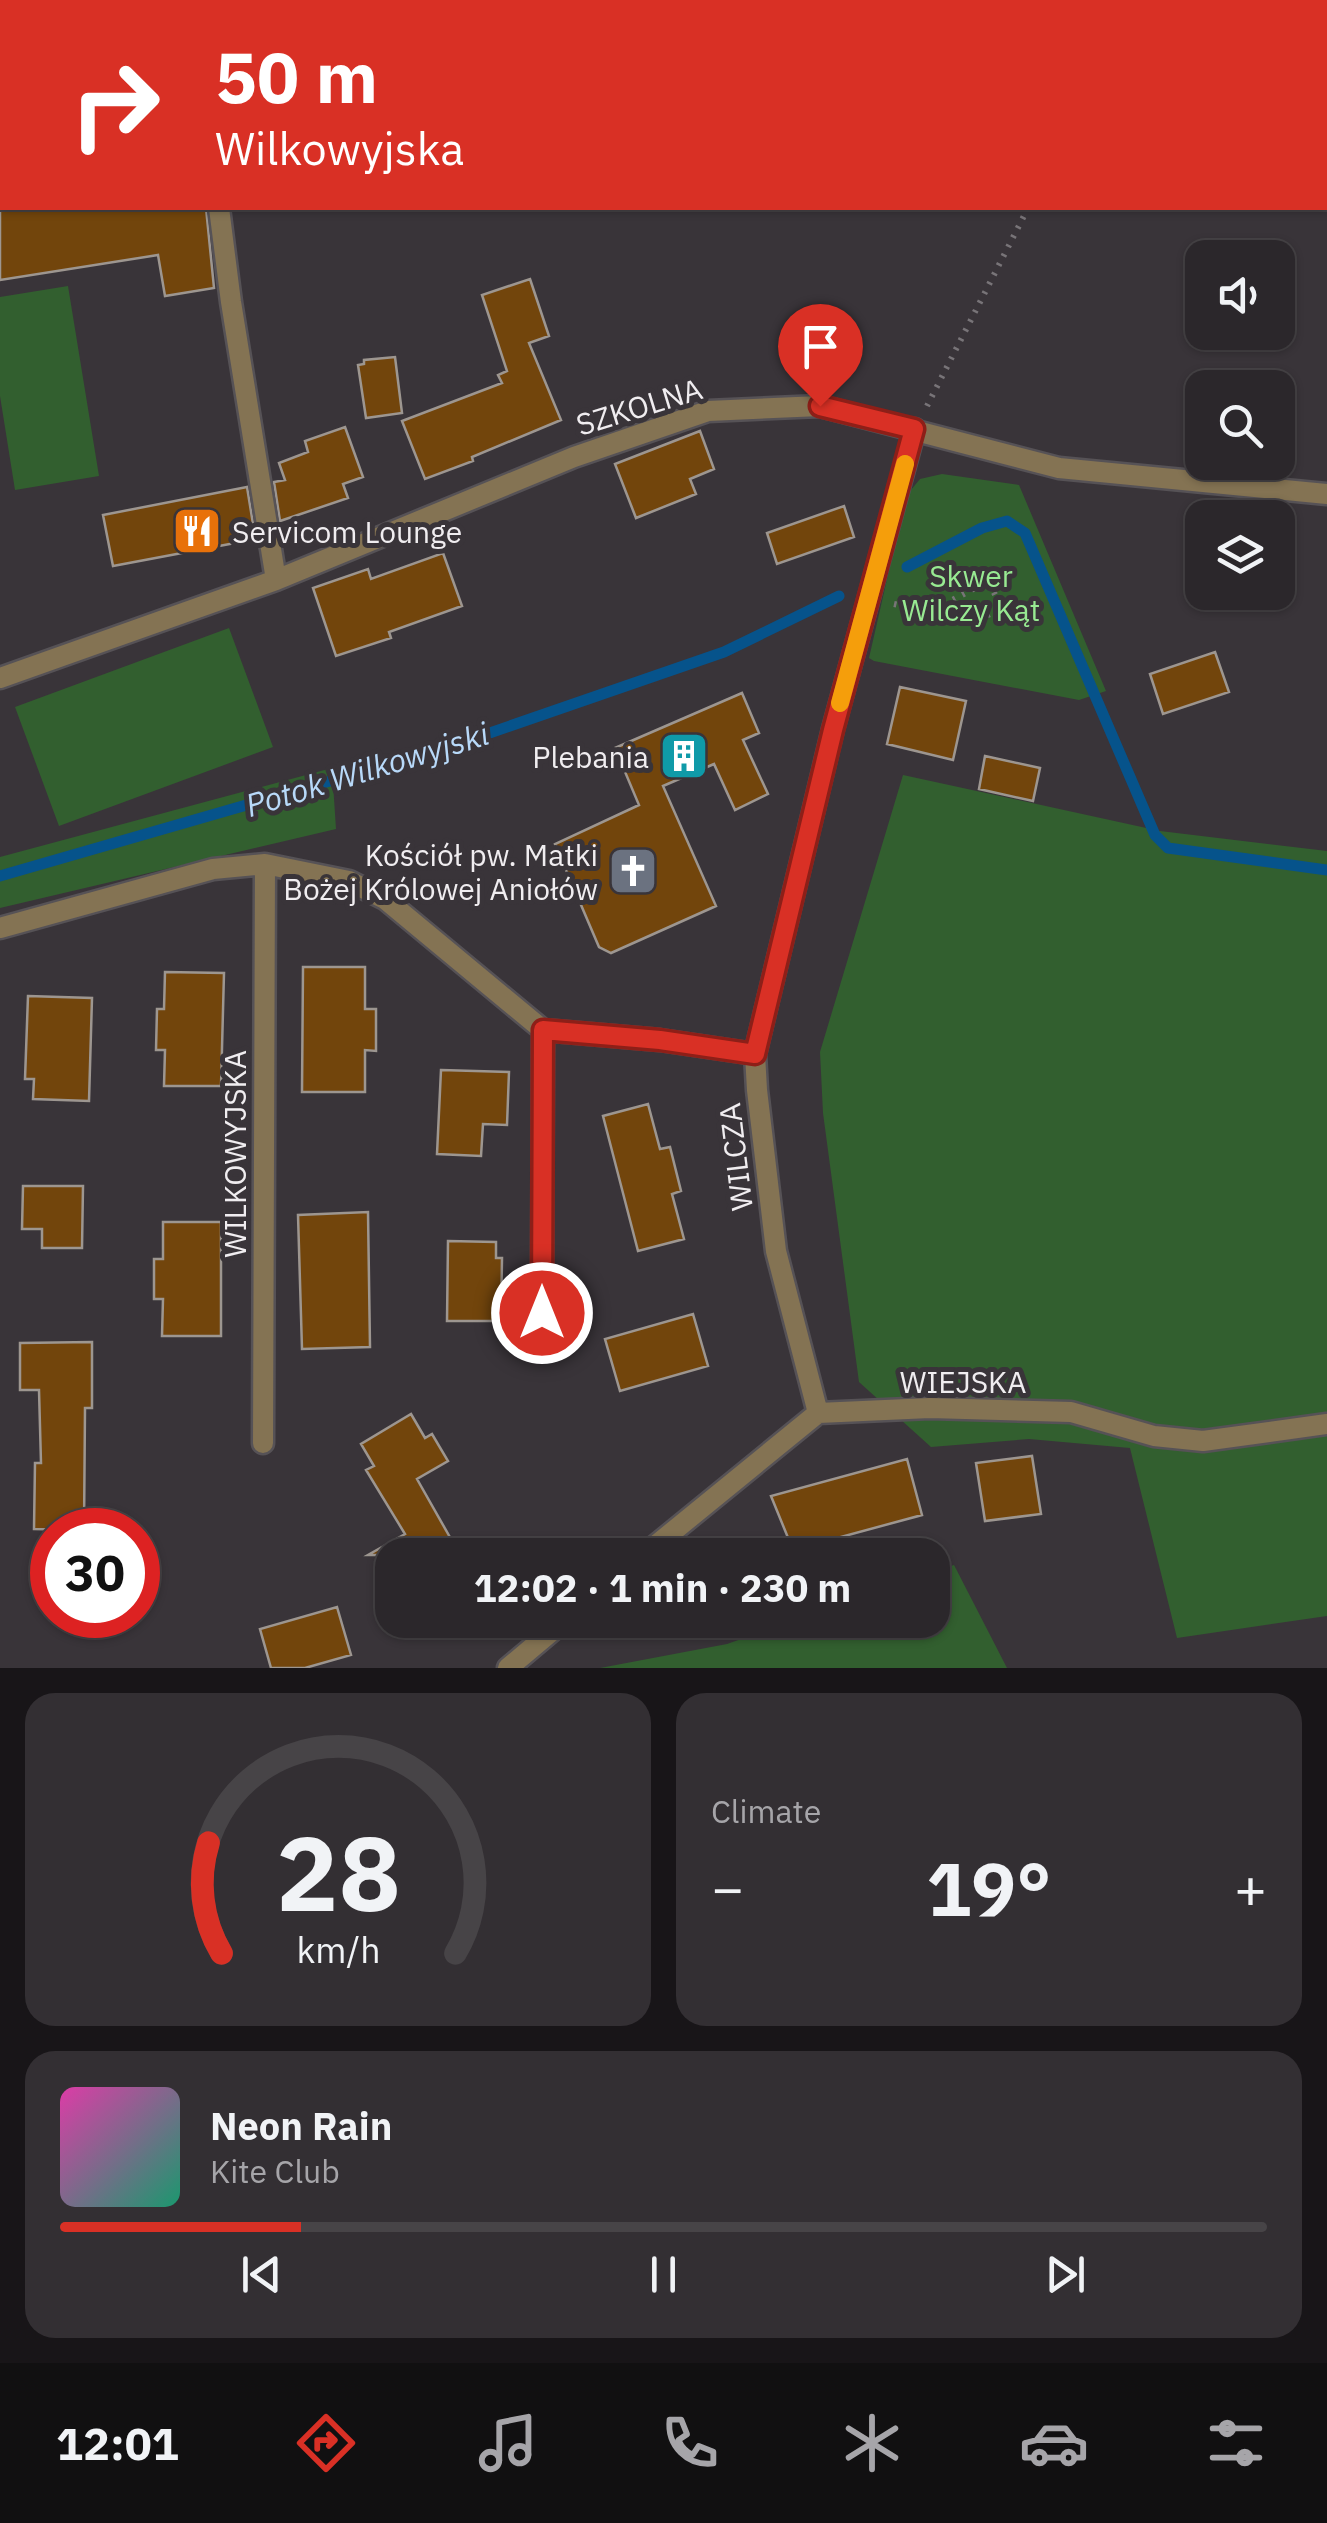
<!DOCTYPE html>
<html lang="en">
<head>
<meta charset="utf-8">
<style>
	:root { --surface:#2b272b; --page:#332f33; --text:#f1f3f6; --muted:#a6a5a9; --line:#474447; --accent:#d93025 }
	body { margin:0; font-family:"IBM Plex Sans",sans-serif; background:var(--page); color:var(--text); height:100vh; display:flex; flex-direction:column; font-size:38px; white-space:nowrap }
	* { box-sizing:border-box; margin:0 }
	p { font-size:32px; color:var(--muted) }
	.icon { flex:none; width:55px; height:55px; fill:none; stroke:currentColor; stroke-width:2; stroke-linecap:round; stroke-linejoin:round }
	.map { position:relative; height:1668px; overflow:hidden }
	.sheet { display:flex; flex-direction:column; gap:25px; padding:25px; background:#181518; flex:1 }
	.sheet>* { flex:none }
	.banner { position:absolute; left:0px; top:0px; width:1328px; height:210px; box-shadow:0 2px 8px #0004,0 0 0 2px var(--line); background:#d93025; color:#fff; overflow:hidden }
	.tools { position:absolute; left:1185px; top:240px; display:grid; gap:20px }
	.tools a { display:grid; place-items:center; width:110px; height:110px; border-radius:20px; background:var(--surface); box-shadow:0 2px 8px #0004,0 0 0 2px var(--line); font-size:50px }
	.speed { position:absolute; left:30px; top:1508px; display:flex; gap:20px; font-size:50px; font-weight:700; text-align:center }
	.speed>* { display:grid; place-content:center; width:130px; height:130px; border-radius:50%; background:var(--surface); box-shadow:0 2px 8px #0004,0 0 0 2px var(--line); line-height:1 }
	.speed .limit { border:15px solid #d22; background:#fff; color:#111 }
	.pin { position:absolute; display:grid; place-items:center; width:85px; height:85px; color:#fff; margin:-102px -42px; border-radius:50% 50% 50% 0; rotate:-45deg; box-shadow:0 0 10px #0007 }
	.pin .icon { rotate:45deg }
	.me { position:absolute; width:110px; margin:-55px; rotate:0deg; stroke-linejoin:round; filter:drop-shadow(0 0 8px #0008) }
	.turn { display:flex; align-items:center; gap:35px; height:210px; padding:0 50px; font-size:45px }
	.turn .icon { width:130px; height:130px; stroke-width:2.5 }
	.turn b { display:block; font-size:70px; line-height:85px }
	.big { font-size:75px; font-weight:800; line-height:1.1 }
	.sheet .widget { flex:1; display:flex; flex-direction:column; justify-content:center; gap:15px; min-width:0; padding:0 35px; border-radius:30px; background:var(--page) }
	.sheet .dial { align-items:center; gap:0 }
	.dial svg { height:260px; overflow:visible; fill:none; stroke:var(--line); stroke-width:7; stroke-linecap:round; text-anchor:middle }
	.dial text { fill:var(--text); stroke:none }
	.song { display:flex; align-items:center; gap:30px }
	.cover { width:120px; height:120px; border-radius:15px; background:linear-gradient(135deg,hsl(320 70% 55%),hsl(160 70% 35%)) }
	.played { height:10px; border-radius:5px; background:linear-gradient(90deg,var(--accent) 20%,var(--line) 20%) }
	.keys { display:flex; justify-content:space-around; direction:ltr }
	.heat { display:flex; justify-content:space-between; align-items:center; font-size:55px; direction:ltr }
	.sheet .tiles { flex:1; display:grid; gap:25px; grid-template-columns:1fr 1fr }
	.widget:last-child { grid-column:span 2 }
	.trip { position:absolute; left:375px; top:1538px; width:575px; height:100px; border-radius:30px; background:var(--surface); box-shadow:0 2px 8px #0004,0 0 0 2px var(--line); font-weight:800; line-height:100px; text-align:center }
	.tabs { display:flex; height:160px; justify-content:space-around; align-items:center; background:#111011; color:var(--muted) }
	.tabs .icon { width:70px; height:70px }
	.tabs .selected { color:var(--accent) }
	.tabs b { font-size:45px; color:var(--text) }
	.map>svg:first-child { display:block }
</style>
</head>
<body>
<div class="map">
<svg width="1327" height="1668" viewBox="0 0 1327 1668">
	<rect width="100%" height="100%" fill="#393439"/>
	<path fill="#325f2f" d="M68,286L99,476L15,490L0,396V297Z
		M942,474L1019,485L1106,691L1079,700L874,661L869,658L906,496L920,479Z
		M229,628L273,747L59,826L15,707Z
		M332,768L336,829L0,908V857Z
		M903,775L1160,831L1327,851V1616L1177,1638L1130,1448L1029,1439L931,1447L859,1382L823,1113L820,1052Z
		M954,1565L1007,1668H600L727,1644L795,1620H932L933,1572Z"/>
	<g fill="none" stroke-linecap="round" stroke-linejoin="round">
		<path stroke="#06538b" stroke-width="11" d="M907,567L982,528L1007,521L1025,533L1155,835L1168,848L1327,870
			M0,876L455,745L724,652L839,596"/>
	</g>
	<path fill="#72450c" stroke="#9d9690" stroke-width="2.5" d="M0,208H206L214,288L165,296L158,255L0,280Z
		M530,279L549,336L529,343L561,420L472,457L473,461L425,479L402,421L502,383L498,375L507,371L482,295Z
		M395,357L402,413L366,418L358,365L364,364V360Z
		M345,427L363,477L343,484L348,498L280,521L274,482L285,480L279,463L308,452L305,441Z
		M700,431L714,469L690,479L696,494L636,518L615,464Z
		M247,487L254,530L249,531L251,540L113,566L103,515Z
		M844,506L854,537L777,564L767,533Z
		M443,553L462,606L389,632L391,638L336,656L313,588L368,569L371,579Z
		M1215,652L1229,692L1163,714L1150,674Z
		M900,687L966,701L953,760L887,744Z
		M742,693L759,733L743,740L768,794L735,810L714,764L663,786L716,906L611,953L599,947L555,844L639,805L615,748Z
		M985,756L1040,768L1033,801L979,789Z
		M303,967H365V1009H376V1051L365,1050V1092H302Z
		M165,972L224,973L221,1086H164L165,1050H156L157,1009H164Z
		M28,996L92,998L89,1101L33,1099L34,1079H25Z
		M441,1070L509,1072L507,1125L483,1124L481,1156L437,1154Z
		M648,1104L660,1149L670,1147L681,1191L672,1194L684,1239L638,1251L603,1116Z
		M23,1186H83L82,1248H42V1229H22Z
		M368,1212L370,1347L302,1349L298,1215Z
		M163,1222H221V1336H162L163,1299H154V1259H163Z
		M448,1241L496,1242V1258H502L501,1321H447Z
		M693,1314L708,1366L620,1391L605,1339Z
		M92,1342V1408H85L84,1530L34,1529L35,1463H41L39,1390H20V1343Z
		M411,1414L425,1438L432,1434L448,1461L417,1479L460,1555H368L405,1534L366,1470L374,1466L361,1444Z
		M1032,1456L1041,1514L985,1521L976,1463Z
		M907,1459L922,1515L793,1550L771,1496Z
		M337,1607L351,1655L305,1668H271L260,1629Z"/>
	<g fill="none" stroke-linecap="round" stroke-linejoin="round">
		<g stroke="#565256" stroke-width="25">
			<path id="minor" d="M219,208L231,302L276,580
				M0,678L276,580L574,457L708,411L820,406L1059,468L1327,494
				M0,928L213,869L265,864L349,881L385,899L543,1030L660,1040L755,1054
				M542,1313L543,1030
				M818,1413L776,1251L757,1090L755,1054L833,729L915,429
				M263,1443L265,864
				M644,1555L818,1413L930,1408L1071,1412L1154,1436L1203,1441L1327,1424
				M508,1668L565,1620"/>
		</g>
		<path stroke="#787478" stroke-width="6" stroke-dasharray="2.5 8" stroke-linecap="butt" d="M1054,2V0
			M927,406L1028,208
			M894,604L930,612L988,581L1002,608L976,621L930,612"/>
		<use href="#minor" stroke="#847353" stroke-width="20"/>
	</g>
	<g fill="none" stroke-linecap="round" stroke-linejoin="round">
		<g stroke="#8d1f18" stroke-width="25">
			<path id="route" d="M542,1313L543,1030L660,1040L755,1054L833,730L914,429L820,406"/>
		</g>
		<use href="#route" stroke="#d93025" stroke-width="18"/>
		<path stroke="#f59e0b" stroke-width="18" d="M840,703L905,464"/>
	</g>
	<defs>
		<g id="restaurant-square" transform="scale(2.5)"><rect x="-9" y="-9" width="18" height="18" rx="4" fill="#e8710a" stroke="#393439"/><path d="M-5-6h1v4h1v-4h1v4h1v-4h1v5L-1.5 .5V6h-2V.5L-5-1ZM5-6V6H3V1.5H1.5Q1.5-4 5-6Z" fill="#fff"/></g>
		<g id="building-square" transform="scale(2.5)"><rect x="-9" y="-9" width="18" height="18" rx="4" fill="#0f9aa8" stroke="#393439"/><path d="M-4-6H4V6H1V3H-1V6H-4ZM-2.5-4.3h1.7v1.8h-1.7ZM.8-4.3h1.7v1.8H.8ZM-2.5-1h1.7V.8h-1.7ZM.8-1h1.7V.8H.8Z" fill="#fff"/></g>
		<g id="church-square" transform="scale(2.5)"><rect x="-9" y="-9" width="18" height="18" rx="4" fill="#6b7280" stroke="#393439"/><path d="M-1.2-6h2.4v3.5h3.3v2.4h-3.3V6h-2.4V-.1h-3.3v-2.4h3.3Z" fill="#fff"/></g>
	</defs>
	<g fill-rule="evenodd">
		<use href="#restaurant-square" x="197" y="531"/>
		<use href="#building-square" x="684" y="756"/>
		<use href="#church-square" x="633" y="871"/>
	</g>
	<g text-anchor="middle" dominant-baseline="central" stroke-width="10" stroke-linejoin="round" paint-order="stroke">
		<g font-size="30" fill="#f0edf0" stroke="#393439">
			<text transform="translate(639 406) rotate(-17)">SZKOLNA</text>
			<text transform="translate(234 1154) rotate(-90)">WILKOWYJSKA</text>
			<text transform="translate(735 1157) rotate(-97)">WILCZA</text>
			<text x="963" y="1381">WIEJSKA</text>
		</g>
		<g font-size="30" fill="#f0edf0" stroke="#393439" text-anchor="end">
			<text x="232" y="531" text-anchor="start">Servicom Lounge</text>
			<text x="649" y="756">Plebania</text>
			<text x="598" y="854">Kościół pw. Matki<tspan x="598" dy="34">Bożej Królowej Aniołów</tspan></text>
		</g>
		<g font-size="30" fill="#98ea92" stroke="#393439">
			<text x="971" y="575">Skwer<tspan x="971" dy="34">Wilczy Kąt</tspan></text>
		</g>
		<g font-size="32" font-style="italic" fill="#b8d9f9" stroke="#393439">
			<text transform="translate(367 769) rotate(-17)">Potok Wilkowyjski</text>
		</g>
	</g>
</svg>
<div class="tools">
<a><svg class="icon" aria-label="sound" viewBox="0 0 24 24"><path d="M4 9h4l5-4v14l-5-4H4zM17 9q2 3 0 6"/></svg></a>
<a><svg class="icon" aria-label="search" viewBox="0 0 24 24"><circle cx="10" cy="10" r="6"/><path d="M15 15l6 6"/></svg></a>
<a><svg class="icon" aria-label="layers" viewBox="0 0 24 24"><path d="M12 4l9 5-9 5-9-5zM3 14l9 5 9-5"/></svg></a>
</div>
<div class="speed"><div class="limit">30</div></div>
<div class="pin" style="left:820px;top:406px;background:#d93025"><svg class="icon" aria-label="arrive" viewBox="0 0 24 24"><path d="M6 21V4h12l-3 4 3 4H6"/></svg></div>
<svg class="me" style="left:542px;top:1313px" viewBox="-20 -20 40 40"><circle r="17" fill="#d93025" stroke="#fff" stroke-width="3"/><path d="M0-11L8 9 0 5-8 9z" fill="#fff"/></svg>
<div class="trip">12:02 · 1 min · 230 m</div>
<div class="banner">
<div class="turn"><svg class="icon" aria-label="right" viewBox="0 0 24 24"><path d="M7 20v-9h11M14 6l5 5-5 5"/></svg><div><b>50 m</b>Wilkowyjska</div></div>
</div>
</div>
<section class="sheet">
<div class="tiles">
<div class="widget dial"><svg viewBox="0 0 100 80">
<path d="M14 69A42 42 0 1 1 86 69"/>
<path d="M14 69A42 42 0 0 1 10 35" stroke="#d93025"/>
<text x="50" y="56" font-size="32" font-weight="700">28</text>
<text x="50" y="72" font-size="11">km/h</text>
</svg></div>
<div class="widget"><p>Climate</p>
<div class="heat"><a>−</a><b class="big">19°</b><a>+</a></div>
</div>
<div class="widget">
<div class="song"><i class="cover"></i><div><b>Neon Rain</b><p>Kite Club</p></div></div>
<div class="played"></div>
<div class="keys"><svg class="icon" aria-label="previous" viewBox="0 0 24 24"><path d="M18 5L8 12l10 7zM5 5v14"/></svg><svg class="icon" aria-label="pause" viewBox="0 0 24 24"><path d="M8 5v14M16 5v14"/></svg><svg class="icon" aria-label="next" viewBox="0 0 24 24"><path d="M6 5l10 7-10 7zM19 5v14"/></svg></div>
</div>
</div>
</section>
<nav class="tabs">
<b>12:01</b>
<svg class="icon selected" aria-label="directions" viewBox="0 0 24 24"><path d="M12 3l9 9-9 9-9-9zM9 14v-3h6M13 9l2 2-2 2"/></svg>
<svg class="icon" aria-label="music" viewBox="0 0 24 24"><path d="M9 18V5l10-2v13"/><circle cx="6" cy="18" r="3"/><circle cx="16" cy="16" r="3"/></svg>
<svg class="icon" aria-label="phone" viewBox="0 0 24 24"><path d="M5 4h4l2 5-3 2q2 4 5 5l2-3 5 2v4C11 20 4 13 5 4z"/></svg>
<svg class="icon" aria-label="climate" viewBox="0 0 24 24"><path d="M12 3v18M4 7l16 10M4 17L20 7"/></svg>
<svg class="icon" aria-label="car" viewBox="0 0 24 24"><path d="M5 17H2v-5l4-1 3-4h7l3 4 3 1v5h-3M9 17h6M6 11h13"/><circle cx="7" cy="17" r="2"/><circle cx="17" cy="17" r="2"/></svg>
<svg class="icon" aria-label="filters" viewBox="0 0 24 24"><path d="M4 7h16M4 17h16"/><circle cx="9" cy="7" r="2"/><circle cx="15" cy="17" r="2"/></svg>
</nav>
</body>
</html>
